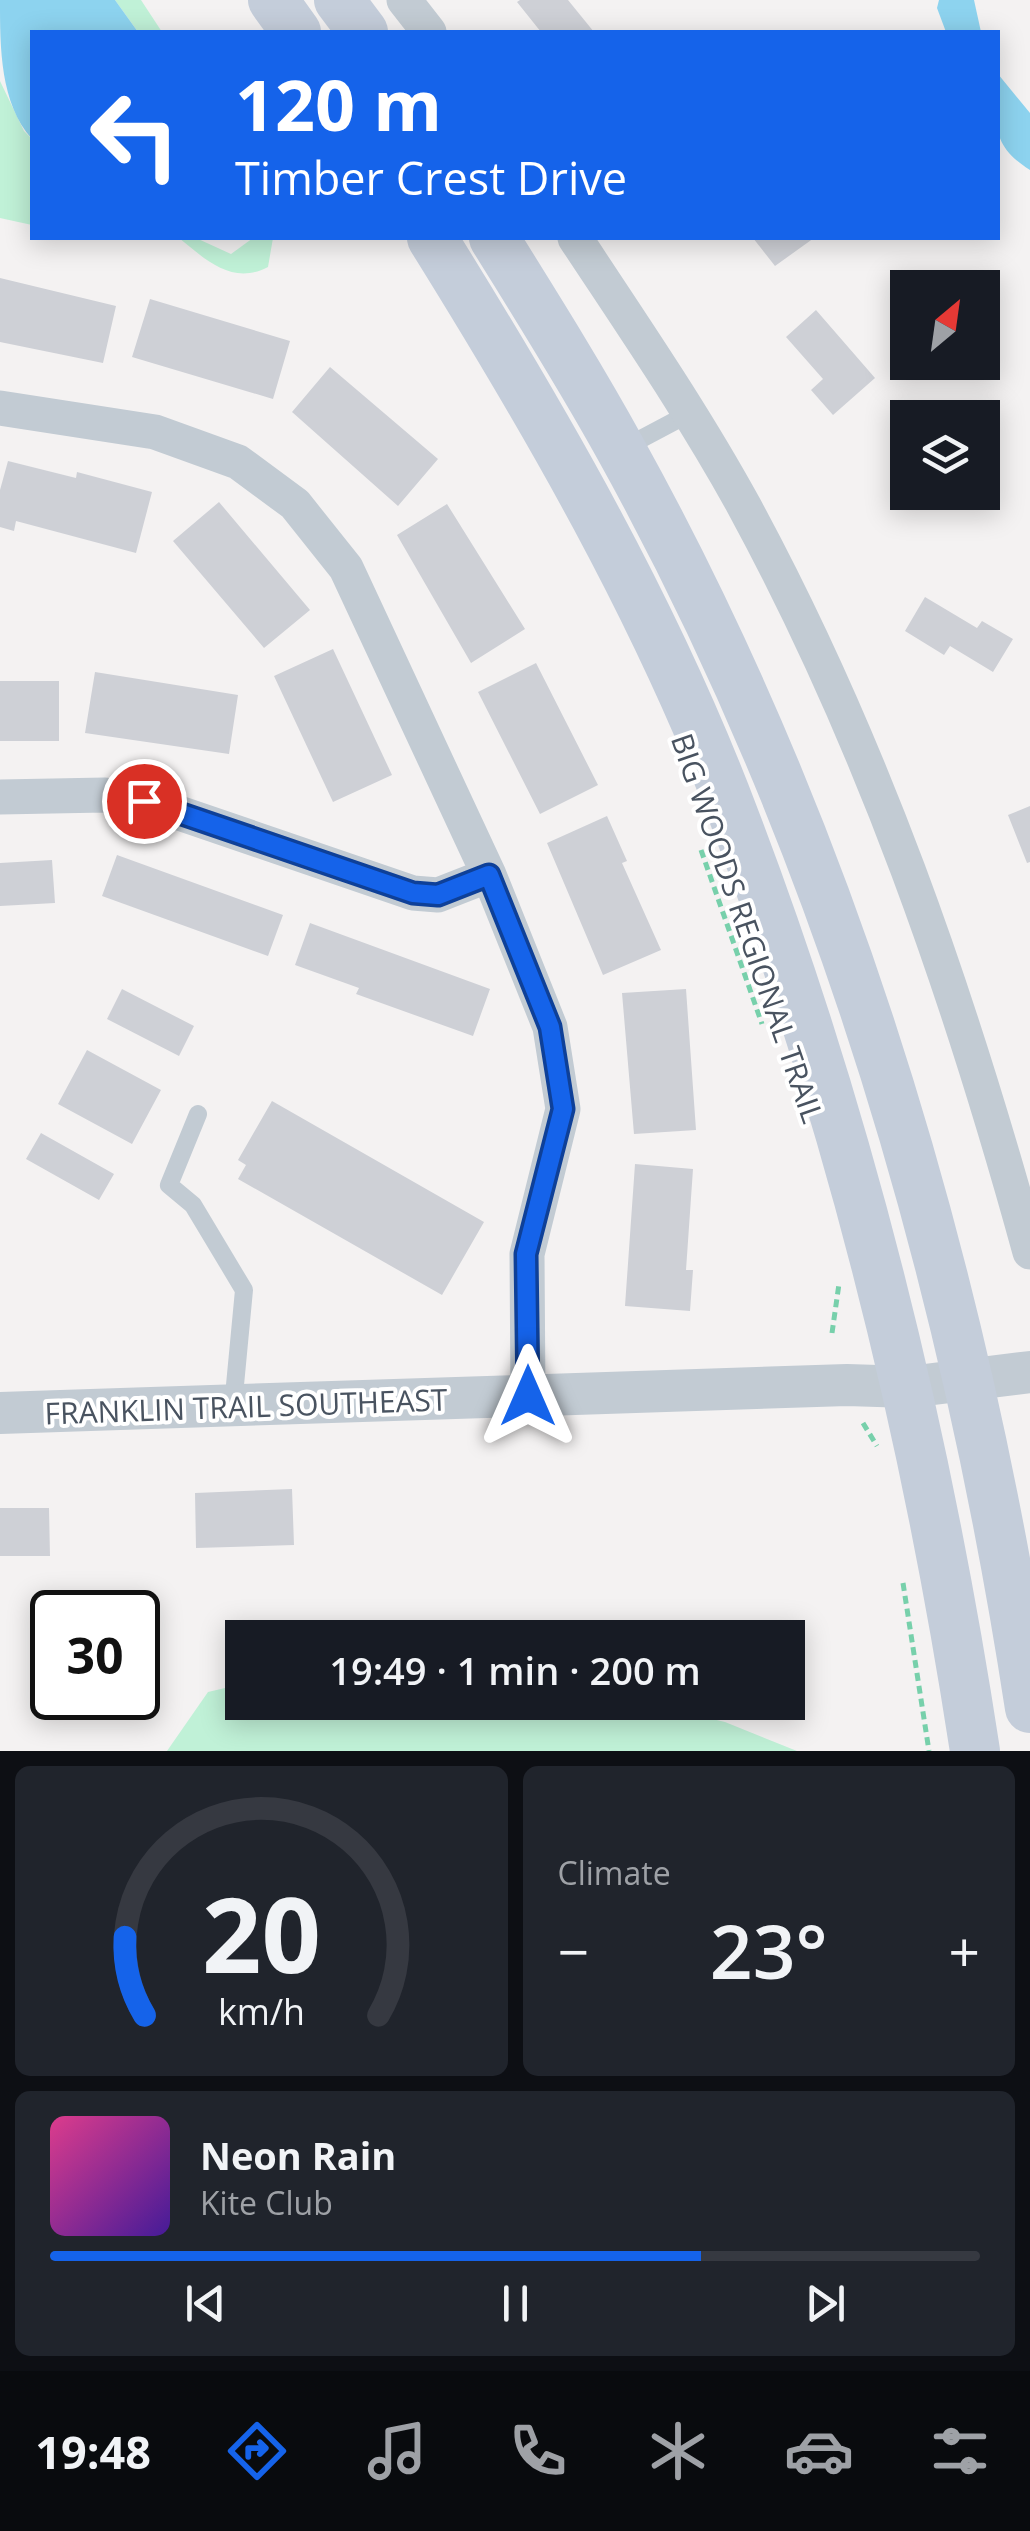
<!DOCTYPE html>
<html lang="en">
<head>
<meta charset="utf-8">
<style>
	:root { --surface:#171b24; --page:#20242c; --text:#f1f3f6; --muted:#9ea1a6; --line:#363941; --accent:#1563ea }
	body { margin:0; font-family:"Open Sans",sans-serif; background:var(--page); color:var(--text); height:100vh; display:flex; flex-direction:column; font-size:38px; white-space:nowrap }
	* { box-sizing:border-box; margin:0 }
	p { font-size:32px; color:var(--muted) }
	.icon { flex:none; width:55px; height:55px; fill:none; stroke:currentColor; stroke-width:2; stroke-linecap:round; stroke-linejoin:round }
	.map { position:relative; height:1751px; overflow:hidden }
	.drawer { display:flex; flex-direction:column; gap:15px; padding:15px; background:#0d0f14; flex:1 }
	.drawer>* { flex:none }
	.top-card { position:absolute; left:30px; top:30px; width:970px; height:210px; border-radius:0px; box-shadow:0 5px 25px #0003; background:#1563ea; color:#fff; overflow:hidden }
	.needle { width:65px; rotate:29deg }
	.fabs { position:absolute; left:890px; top:270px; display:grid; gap:20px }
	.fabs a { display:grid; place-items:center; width:110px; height:110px; border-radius:0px; background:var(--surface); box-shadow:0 5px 25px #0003; font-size:50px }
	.speed { position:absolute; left:30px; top:1590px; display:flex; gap:20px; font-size:50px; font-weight:700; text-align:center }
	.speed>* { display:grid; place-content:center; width:130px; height:130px; border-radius:50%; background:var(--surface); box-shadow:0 5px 25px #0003; line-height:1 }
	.speed .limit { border:5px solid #111; border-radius:15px; background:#fff; color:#111 }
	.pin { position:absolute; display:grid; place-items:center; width:85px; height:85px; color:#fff; margin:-42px; border:5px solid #fff; border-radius:50%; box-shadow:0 2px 10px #0007 }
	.me { position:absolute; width:110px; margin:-55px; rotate:0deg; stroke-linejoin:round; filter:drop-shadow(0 0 8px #0008) }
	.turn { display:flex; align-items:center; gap:35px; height:210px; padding:0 40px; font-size:45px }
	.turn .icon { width:130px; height:130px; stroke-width:2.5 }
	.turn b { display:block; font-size:70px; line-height:85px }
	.big { font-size:75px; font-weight:600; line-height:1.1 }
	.drawer .widget { flex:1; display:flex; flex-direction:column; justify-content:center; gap:15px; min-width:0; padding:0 35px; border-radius:15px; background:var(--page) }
	.drawer .dial { align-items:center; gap:0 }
	.dial svg { height:260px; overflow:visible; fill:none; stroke:var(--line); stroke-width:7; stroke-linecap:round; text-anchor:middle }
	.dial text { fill:var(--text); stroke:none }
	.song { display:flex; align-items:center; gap:30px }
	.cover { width:120px; height:120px; border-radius:15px; background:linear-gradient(135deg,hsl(330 70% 55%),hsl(260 70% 35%)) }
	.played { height:10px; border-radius:5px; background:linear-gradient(90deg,var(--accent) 70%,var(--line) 70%) }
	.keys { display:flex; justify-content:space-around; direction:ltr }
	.heat { display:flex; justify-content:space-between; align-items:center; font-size:55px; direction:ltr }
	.drawer .tiles { flex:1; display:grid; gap:15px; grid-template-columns:1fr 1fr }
	.widget:last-child { grid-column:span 2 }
	.trip { position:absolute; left:225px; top:1620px; width:580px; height:100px; border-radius:0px; background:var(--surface); box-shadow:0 5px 25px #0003; font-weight:600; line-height:100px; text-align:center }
	.dock { display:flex; height:160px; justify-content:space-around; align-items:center; background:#090b0e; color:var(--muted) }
	.dock .icon { width:70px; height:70px }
	.dock .on { color:var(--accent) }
	.dock b { font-size:45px; color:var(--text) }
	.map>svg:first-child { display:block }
</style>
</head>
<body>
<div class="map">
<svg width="1030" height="1751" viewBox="0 0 1030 1751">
	<rect width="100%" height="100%" fill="#f4f2f2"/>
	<path fill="#c0f1d7" d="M115,0H141L162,32H138Z
		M0,81L24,131L32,139V225L0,218Z
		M179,238H196L231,254L253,238H273L268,267C232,286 205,259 179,238Z
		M242,1684V1702H516L671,1709L725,1722L797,1751H167L208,1692Z"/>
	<path fill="#8dd3ef" d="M0,0H115L138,32H32V139C0,103 0,48 0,0Z
		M939,0H974L981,32H946L937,8Z
		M998,74L1030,113V170C987,143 997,120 998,74Z"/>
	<path fill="#ced0d6" d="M520,0H568L594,32H541L517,2Z
		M753,238H814L775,266Z
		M0,278L116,306L103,363L0,342Z
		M150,299L290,341L273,399L132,357Z
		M816,310L875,378L833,415L811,390L823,379L786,337Z
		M330,367L438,459L398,506L292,412Z
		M8,461L76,478L77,472L152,492L136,553L16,521L14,531L0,527V490Z
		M219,502L310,610L264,648L173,541Z
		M447,504L525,629L471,663L397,535Z
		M925,597L977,628L982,621L1013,639L993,672L950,646L944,655L905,631Z
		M333,649L392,775L333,802L274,676Z
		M536,663L598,785L540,814L478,692Z
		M95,672L238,695L229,754L85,733Z
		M0,681H59V741H0Z
		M1030,806V862L1027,863L1008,815Z
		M607,816L627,861L622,863L661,950L603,975L547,843Z
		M117,855L283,915L268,956L102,896Z
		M52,860L55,903L0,906V863Z
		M310,923L490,989L473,1036L356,994L359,988L295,965Z
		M122,989L194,1026L179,1056L107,1019Z
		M686,989L696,1130L634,1134L622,993Z
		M87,1050L161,1090L132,1144L58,1104Z
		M272,1101L484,1222L442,1295L238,1179L246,1165L238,1160Z
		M41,1133L114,1174L99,1200L26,1159Z
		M635,1164L693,1169L686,1270H693L690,1311L625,1306Z
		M292,1489L294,1545L196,1548L195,1493Z
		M0,1508H49L50,1556H0Z"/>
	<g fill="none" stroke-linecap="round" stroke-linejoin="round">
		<path stroke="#77d0ab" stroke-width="5" stroke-dasharray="8 5" stroke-linecap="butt" d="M701,850L762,1024
			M832,1333L839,1284
			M863,1423L877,1446
			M903,1583L929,1751"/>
		<path stroke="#c2cbd3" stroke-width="18" d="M624,448L690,413
			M198,1114L169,1185L193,1205L244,1290L233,1406"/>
		<path stroke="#c2cbd3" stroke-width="35" d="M404,0L429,32
			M575,238C633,326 693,413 744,506C872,742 959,994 1030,1252
			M0,408L155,432L238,462L295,504L346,568L489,875L550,1027L563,1109L527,1254L528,1397
			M0,797L105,795L144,801L413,893L438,895L489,875"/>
		<path stroke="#c2cbd3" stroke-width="42" d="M0,1413L847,1385L909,1387L1030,1372"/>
		<path stroke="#c4cdda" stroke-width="50" d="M273,0L296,32
			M339,0L363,32
			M432,238C546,421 656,611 733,814C849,1117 926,1431 975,1751
			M494,238C537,307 581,377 620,448C836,837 963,1271 1030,1708"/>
	</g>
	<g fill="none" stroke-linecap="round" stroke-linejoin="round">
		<g stroke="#0e4098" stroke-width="25">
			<path id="route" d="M144,801L413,893L438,895L489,875L550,1027L563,1109L526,1254L528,1396"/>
		</g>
		<use href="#route" stroke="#1563ea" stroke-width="18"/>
	</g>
	<g text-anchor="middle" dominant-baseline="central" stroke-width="8" stroke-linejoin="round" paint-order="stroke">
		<g font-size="30" fill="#495360" stroke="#fff">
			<text transform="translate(748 928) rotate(71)">BIG WOODS REGIONAL TRAIL</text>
			<text transform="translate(246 1406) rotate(-2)">FRANKLIN TRAIL SOUTHEAST</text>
		</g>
	</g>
</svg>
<div class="fabs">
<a><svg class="needle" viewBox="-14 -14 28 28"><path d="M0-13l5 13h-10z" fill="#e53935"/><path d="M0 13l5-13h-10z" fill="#9ea1a6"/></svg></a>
<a><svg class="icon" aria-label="layers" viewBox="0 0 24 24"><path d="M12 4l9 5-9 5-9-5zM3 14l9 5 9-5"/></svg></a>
</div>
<div class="speed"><div class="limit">30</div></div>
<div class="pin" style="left:144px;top:801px;background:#d93025"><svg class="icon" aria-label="arrive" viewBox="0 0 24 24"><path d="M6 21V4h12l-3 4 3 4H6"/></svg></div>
<svg class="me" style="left:528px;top:1396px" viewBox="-20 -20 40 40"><path d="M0-17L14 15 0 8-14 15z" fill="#1563ea" stroke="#fff" stroke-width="4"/></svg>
<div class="trip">19:49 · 1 min · 200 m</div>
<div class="top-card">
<div class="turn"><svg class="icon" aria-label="left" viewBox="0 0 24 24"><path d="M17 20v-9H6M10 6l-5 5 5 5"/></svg><div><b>120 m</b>Timber Crest Drive</div></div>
</div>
</div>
<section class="drawer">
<div class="tiles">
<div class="widget dial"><svg viewBox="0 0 100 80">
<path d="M14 69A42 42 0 1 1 86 69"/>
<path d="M14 69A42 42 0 0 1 8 45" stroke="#1563ea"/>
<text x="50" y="56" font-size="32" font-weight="700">20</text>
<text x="50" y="72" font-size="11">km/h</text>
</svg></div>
<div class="widget"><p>Climate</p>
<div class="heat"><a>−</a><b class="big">23°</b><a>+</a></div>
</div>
<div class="widget">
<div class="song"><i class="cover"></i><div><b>Neon Rain</b><p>Kite Club</p></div></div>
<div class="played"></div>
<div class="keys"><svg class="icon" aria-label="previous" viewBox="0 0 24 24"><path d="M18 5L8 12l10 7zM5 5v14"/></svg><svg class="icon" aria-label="pause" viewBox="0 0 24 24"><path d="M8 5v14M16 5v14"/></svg><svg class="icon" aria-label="next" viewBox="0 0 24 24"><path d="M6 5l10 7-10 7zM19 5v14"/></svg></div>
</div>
</div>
</section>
<nav class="dock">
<b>19:48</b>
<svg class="icon on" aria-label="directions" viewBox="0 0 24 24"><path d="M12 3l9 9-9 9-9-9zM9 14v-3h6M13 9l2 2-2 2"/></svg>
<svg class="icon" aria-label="music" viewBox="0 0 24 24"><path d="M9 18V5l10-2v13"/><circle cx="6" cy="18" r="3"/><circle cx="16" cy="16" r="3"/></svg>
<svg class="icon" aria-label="phone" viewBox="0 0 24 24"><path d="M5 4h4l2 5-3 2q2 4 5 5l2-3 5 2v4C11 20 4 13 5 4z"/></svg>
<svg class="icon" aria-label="climate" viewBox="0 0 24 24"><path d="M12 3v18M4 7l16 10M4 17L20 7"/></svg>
<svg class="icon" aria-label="car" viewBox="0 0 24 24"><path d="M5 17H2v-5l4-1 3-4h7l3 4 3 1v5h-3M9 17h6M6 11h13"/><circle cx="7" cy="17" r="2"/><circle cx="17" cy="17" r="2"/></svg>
<svg class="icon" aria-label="filters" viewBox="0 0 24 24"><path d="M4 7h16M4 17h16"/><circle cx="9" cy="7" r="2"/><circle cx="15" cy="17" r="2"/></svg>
</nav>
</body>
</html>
